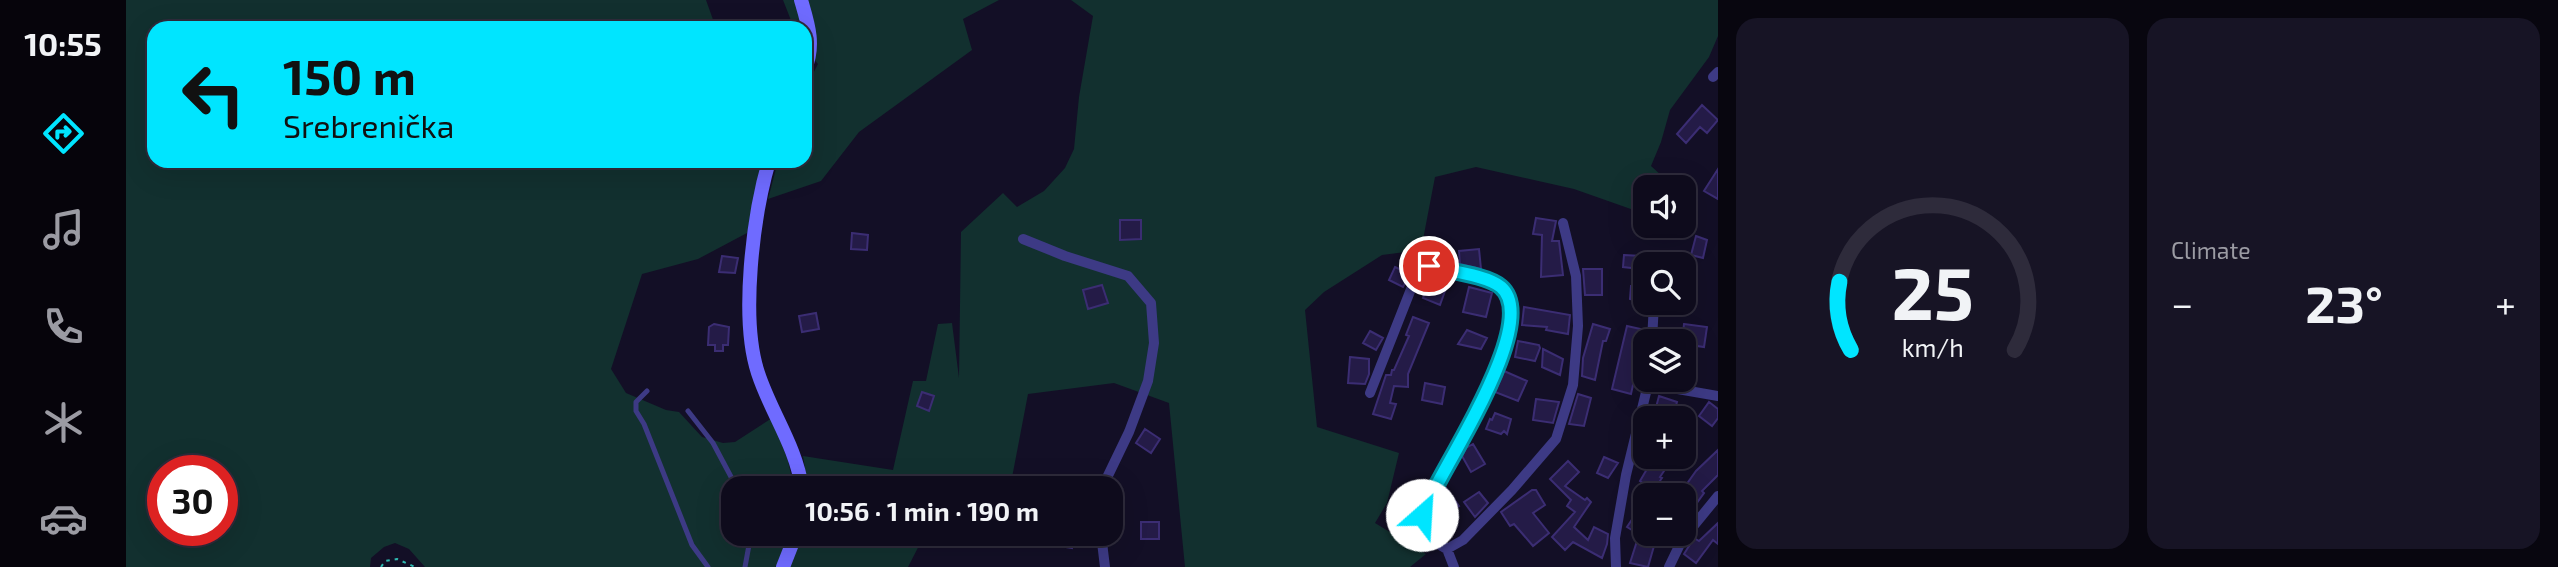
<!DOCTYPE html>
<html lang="en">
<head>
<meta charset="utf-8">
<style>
	:root { --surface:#0e0b1c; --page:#171425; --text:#f1f3f6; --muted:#9b9ba3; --line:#2e2b3b; --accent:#00e5ff }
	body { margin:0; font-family:"Exo 2",sans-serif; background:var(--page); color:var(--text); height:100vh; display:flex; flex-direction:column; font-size:26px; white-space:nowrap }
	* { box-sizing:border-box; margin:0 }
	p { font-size:23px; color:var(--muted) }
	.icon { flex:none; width:38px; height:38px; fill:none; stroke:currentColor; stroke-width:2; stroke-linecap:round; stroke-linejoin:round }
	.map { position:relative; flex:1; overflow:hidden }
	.panel { display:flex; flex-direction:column; gap:18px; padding:18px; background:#08060f; width:840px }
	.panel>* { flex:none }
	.banner { position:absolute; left:21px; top:21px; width:665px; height:147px; border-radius:21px; box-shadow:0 7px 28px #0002,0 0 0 2px var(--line); background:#00e5ff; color:#111; overflow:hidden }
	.fabs { position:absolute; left:1507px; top:175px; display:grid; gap:14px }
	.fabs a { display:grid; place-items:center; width:63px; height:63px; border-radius:14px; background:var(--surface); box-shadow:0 7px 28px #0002,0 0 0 2px var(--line); font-size:35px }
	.speed { position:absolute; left:21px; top:455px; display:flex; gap:14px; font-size:35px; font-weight:700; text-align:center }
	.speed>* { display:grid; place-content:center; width:91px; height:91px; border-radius:50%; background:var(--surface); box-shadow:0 7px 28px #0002,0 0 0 2px var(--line); line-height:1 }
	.speed .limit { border:10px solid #d22; background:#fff; color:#111 }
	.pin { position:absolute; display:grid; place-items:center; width:60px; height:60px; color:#fff; margin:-30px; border:4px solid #fff; border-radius:50%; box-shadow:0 2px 7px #0007 }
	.me { position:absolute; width:77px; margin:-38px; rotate:26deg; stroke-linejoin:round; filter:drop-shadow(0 0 5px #0008) }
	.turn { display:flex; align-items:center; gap:24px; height:147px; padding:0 21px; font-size:32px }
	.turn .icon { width:91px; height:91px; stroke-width:2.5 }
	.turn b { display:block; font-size:49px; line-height:60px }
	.big { font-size:52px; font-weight:700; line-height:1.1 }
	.panel .widget { flex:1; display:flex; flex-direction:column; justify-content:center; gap:10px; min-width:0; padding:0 24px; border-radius:21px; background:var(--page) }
	.panel .dial { align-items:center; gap:0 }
	.dial svg { height:182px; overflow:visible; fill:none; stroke:var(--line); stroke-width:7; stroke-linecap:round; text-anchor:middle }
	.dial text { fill:var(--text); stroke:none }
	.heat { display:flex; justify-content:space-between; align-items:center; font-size:38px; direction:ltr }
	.panel .tiles { flex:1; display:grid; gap:18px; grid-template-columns:repeat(2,1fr) }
	.trip { position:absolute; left:595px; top:476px; width:402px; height:70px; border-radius:21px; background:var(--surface); box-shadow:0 7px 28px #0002,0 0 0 2px var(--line); font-weight:700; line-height:70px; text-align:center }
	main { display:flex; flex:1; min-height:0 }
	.menu { display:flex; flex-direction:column; width:126px; justify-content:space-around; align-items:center; background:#06040b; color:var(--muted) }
	.menu .icon { width:49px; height:49px }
	.menu .current { color:var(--accent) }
	.menu b { font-size:32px; color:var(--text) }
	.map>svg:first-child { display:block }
</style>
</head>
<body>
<main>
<nav class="menu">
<b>10:55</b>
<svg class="icon current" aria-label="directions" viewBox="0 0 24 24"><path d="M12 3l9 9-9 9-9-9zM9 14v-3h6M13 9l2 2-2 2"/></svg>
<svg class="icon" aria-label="music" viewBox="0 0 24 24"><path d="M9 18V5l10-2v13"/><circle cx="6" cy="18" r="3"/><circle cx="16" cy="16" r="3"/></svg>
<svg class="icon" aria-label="phone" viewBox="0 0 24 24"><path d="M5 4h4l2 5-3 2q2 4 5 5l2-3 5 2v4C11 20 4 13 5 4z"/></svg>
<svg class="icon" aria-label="climate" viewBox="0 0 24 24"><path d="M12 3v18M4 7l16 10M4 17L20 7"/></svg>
<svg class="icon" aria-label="car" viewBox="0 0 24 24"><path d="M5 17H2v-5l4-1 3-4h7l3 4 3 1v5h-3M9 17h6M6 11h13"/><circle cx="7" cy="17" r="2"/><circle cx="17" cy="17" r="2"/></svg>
</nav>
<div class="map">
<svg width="1592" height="567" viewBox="0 0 1592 567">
	<rect width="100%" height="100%" fill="#130f26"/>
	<path fill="#12302f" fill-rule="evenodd" d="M0,0H580L590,28H28V161H635L621,233L572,259L516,274L485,369L500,393L540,410L553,412L576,437L597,443L609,442L646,418L662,461L668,488H607V534H799L782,567H299L283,549L269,543L258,547L245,558L244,567H0ZM37,471H96V530H37Z
		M657,0H873L837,19L846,50L733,132L695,181L642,199L652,161H679V89L692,64L679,50V28H668Z
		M945,0H1592V36L1583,57L1544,110L1535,142L1525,166L1548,187H1519V214L1448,189L1350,167L1309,177L1295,250L1256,255L1198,292L1179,310L1191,427L1273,453L1261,503L1249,523L1300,554L1284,567H1059L1043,403L988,383L902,394L884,488H682L677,456L767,470L787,381H800L812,324L826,323L833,378L835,232L877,193L891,207L918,191L939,168L948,149L953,97L967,16Z"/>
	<path fill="#241b47" stroke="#3b2d73" stroke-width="2" d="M1576,105L1592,120L1581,133L1574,127L1560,143L1551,134Z
		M1592,169V199L1578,191Z
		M1410,218L1430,221L1426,241H1433L1437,275L1415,277L1416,235L1407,234Z
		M994,220H1015V239L994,240Z
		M726,233L742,235L741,250L725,249Z
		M1570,236L1581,240L1577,258L1565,255Z
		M1353,249L1355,269L1334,264L1333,251Z
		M1498,255L1515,256L1514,269L1497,267Z
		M596,256L612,258L609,273L593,272Z
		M1269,267L1284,274L1277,287L1263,280Z
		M1457,269H1476V295H1459Z
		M1303,281L1320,288L1314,305L1297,298Z
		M976,285L982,303L962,309L957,290Z
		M1505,286H1519V303H1507L1508,300L1504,299Z
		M1343,287L1366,293L1360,317L1337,312Z
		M1558,289L1570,291L1566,310L1558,309Z
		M1398,307L1444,315L1442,334L1420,330L1421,327L1396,325Z
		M690,313L693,329L676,332L673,316Z
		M1287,317L1303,323L1282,374V387L1268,386L1264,403L1270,404L1265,419L1247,414L1260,375H1265L1266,370H1268L1283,336L1280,335Z
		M588,324L603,327L602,345H597V351H589V345H582L583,327Z
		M1467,324L1484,329L1480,341H1477L1469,380L1456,376L1457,358Z
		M1558,324L1581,327L1578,347L1558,344L1556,341Z
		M1501,326L1519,330L1505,394L1486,389Z
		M1341,330L1361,338L1355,349L1332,344Z
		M1244,331L1257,338L1250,350L1237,343Z
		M1392,341L1413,345L1414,348L1409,361L1389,357Z
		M1417,349L1437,359L1434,375L1416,367Z
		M1224,357L1243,359V374L1239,384L1222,383Z
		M1378,371L1401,381L1392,401L1369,392Z
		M1299,383L1319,387L1316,404L1296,400Z
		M796,392L808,396L803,411L791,406Z
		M1452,394L1465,398L1458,426L1443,424Z
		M1533,396L1551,402L1547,417L1529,411Z
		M1410,399L1433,402L1427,423L1407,420Z
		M1583,402L1592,409V418L1586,426L1573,416Z
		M1369,413L1385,419L1381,434L1378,431L1375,434L1360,429L1364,419L1366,420Z
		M1019,429L1034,439L1025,453L1010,443Z
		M1347,444L1359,464L1345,472L1336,456L1340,448Z
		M1592,450V475L1576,491L1578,493L1565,511L1558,505V495H1553L1570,471Z
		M1478,457L1492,463L1482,478L1471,473Z
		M1528,457H1544L1542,461L1544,462L1534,477L1536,478L1527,491L1514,481Z
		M1442,461L1453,472L1439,486L1459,500L1461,498L1465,502L1448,527L1462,540L1468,527L1482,534L1481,544L1476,558L1447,542L1439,550L1426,537L1449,512L1441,506L1445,500L1424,479Z
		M1320,488L1333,506L1318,517L1309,506Z
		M1406,490H1410L1419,505L1407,513L1423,533L1407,546L1388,524L1384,526L1375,512Z
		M1353,492L1362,503L1349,517L1338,502Z
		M1274,501L1290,510L1283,527L1265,517Z
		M1511,512L1519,517V538L1501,527Z
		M1015,522H1033V539H1015Z
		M1592,523V544L1587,540L1570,563L1558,554L1568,538L1573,541Z
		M929,534H948L946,548L928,545Z
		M1511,541L1528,546L1522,567L1504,563Z"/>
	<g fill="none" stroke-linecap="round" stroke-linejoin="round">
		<path stroke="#2fb8b0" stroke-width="2" stroke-dasharray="3.5 5" stroke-linecap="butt" d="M255,567L259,561L271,559L289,567"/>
		<path stroke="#3d3a85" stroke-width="5" d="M521,391L510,402V411L518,424L566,545L582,567
			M562,411L587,443L611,488
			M619,567L625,534"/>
		<path stroke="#3d3a85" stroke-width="10" d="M1587,77L1592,72
			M897,239L939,256L1002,276L1025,303L1028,343L1022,381L1003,432L976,488
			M1526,341L1528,303
			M1523,384L1592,396
			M1244,393L1287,284L1297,269L1303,266C1322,271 1361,275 1375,287C1417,323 1311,474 1296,515C1295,534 1306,541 1321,549L1337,540L1386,490L1430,439L1447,385L1452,326L1450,276L1437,223
			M975,534L979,567
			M1321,549L1328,567
			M1490,567L1489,538L1500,475L1523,380
			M1543,567L1556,540L1592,496"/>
		<path stroke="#6f6bff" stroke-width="14" d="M675,0C682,24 689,44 679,69
			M643,161C627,216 614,319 632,373C645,413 670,446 676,488
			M657,567L670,534"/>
	</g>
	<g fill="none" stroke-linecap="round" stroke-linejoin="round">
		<g stroke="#0095a6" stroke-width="18">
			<path id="route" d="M1296,515C1311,474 1417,323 1375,287C1361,275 1322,271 1303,266"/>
		</g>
		<use href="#route" stroke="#00e5ff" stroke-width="12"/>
	</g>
</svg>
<div class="fabs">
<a><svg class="icon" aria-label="sound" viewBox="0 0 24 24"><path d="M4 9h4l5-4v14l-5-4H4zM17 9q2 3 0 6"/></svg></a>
<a><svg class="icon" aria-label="search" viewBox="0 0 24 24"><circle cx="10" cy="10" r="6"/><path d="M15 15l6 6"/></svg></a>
<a><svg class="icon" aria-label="layers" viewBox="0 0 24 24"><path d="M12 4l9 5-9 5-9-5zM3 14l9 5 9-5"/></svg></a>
<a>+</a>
<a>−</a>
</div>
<div class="speed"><div class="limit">30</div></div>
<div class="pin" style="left:1303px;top:266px;background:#d93025"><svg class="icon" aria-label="arrive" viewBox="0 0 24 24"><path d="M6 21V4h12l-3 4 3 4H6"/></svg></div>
<svg class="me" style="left:1296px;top:515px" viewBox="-20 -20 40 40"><circle r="19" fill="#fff"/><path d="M0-13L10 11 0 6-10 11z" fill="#00e5ff"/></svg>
<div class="trip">10:56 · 1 min · 190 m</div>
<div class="banner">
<div class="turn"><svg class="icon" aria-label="left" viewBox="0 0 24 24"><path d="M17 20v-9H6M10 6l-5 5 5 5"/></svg><div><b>150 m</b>Srebrenička</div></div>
</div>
</div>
<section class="panel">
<div class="tiles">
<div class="widget dial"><svg viewBox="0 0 100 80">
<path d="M14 69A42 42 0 1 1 86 69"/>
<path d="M14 69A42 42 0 0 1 9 39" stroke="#00e5ff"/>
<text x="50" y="56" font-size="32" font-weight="700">25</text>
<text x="50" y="72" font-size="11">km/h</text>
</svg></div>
<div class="widget"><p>Climate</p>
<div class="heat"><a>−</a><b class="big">23°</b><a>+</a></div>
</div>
</div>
</section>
</main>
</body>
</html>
